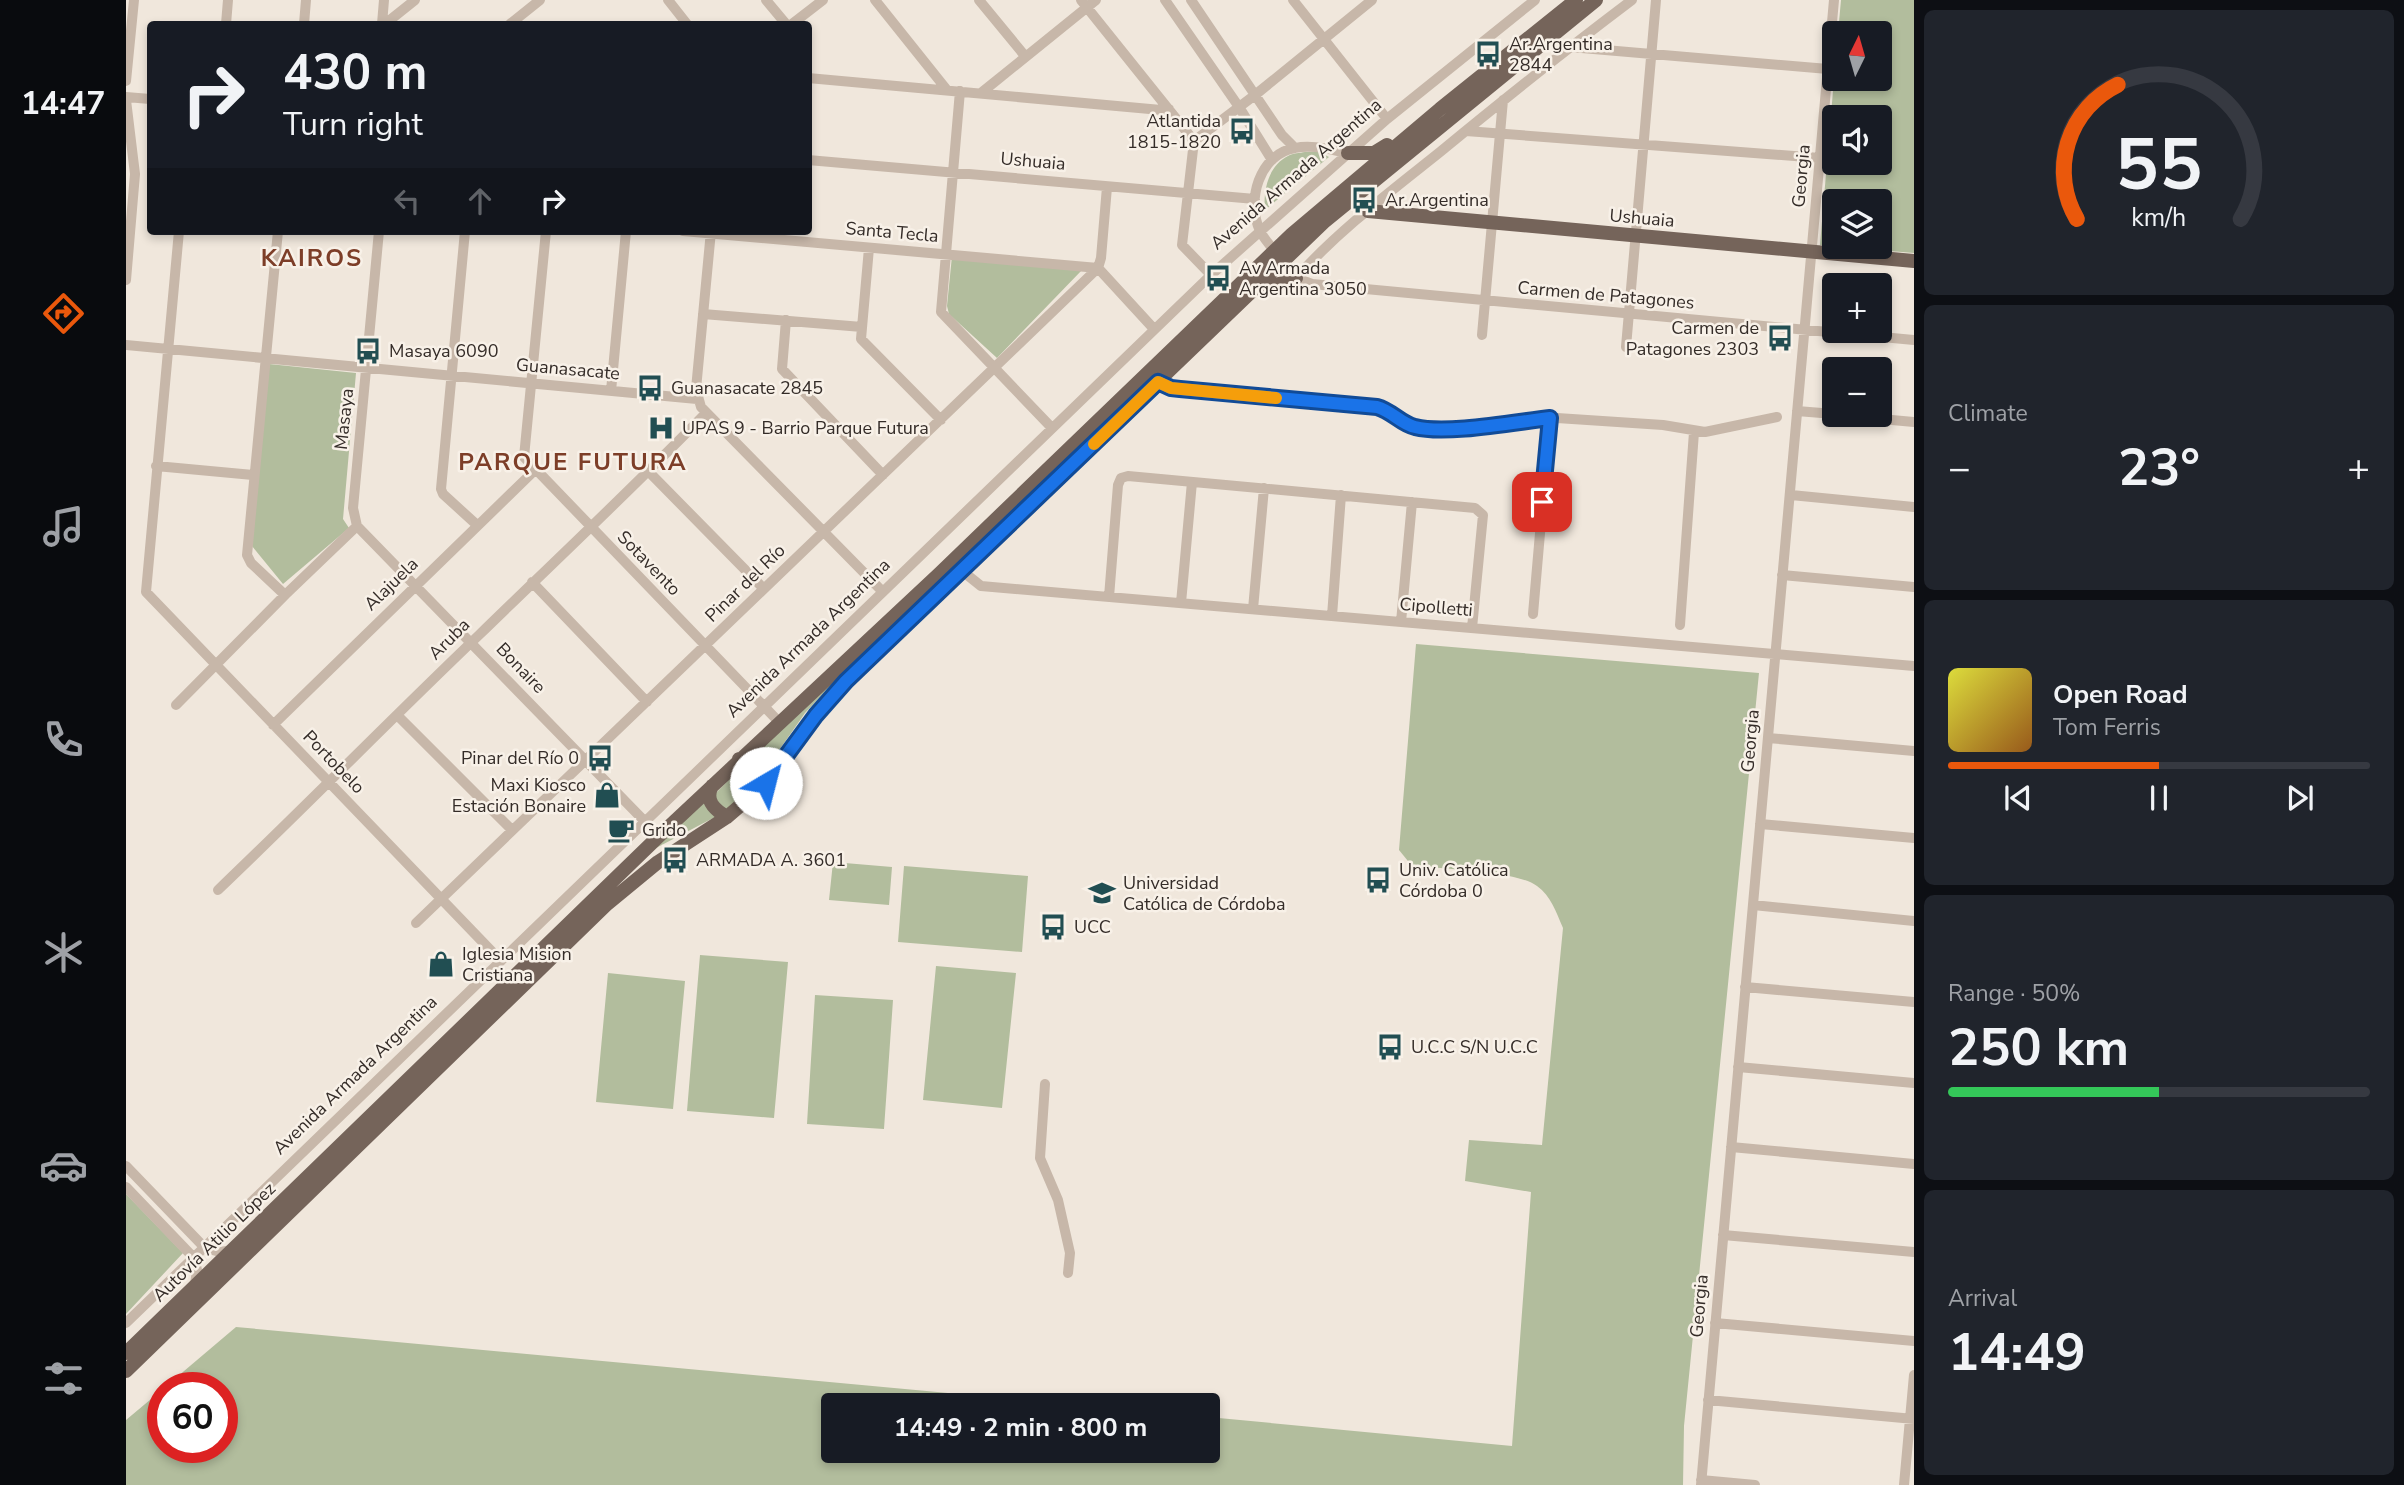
<!DOCTYPE html>
<html lang="en">
<head>
<meta charset="utf-8">
<style>
	:root { --surface:#171b24; --page:#20242c; --text:#f1f3f6; --muted:#9ea1a6; --line:#363941; --accent:#ea580c }
	body { margin:0; font-family:"Nunito Sans",sans-serif; background:var(--page); color:var(--text); height:100vh; display:flex; flex-direction:column; font-size:26px; white-space:nowrap }
	* { box-sizing:border-box; margin:0 }
	p { font-size:23px; color:var(--muted) }
	.icon { flex:none; width:38px; height:38px; fill:none; stroke:currentColor; stroke-width:2; stroke-linecap:round; stroke-linejoin:round }
	.map { position:relative; flex:1; overflow:hidden }
	.details { display:flex; flex-direction:column; gap:10px; padding:10px; background:#0d0f14; width:490px }
	.details>* { flex:none }
	.guide { position:absolute; left:21px; top:21px; width:665px; height:214px; border-radius:7px; box-shadow:0 4px 10px #0003; background:#171b24; color:var(--text); overflow:hidden }
	.needle { width:46px; rotate:5deg }
	.fabs { position:absolute; left:1696px; top:21px; display:grid; gap:14px }
	.fabs a { display:grid; place-items:center; width:70px; height:70px; border-radius:7px; background:var(--surface); box-shadow:0 4px 10px #0003; font-size:35px }
	.speed { position:absolute; left:21px; top:1372px; display:flex; gap:14px; font-size:35px; font-weight:700; text-align:center }
	.speed>* { display:grid; place-content:center; width:91px; height:91px; border-radius:50%; background:var(--surface); box-shadow:0 4px 10px #0003; line-height:1 }
	.speed .limit { border:10px solid #d22; background:#fff; color:#111 }
	.pin { position:absolute; display:grid; place-items:center; width:60px; height:60px; color:#fff; margin:-30px; border-radius:14px; box-shadow:0 4px 10px #0006 }
	.me { position:absolute; width:77px; margin:-38px; rotate:37deg; stroke-linejoin:round; filter:drop-shadow(0 0 5px #0008) }
	.turn { display:flex; align-items:center; gap:24px; height:147px; padding:0 21px; font-size:32px }
	.turn .icon { width:91px; height:91px; stroke-width:2.5 }
	.turn b { display:block; font-size:49px; line-height:60px }
	.lanes { display:flex; align-items:center; height:66px; padding:0 21px; background:#0003; justify-content:center; gap:35px; direction:ltr }
	.lanes .off { opacity:.35 }
	.big { font-size:52px; font-weight:700; line-height:1.1 }
	.details .widget { flex:1; display:flex; flex-direction:column; justify-content:center; gap:10px; min-width:0; padding:0 24px; border-radius:10px; background:var(--page) }
	.details .dial { align-items:center; gap:0 }
	.dial svg { height:182px; overflow:visible; fill:none; stroke:var(--line); stroke-width:7; stroke-linecap:round; text-anchor:middle }
	.dial text { fill:var(--text); stroke:none }
	.song { display:flex; align-items:center; gap:21px }
	.cover { width:84px; height:84px; border-radius:10px; background:linear-gradient(135deg,hsl(60 70% 55%),hsl(30 70% 35%)) }
	.played { height:7px; border-radius:4px; background:linear-gradient(90deg,var(--accent) 50%,var(--line) 50%) }
	.keys { display:flex; justify-content:space-around; direction:ltr }
	.heat { display:flex; justify-content:space-between; align-items:center; font-size:38px; direction:ltr }
	.charge { height:10px; border-radius:5px; background:linear-gradient(90deg,#34c759 50%,var(--line) 0) }
	.trip { position:absolute; left:695px; top:1393px; width:399px; height:70px; border-radius:7px; background:var(--surface); box-shadow:0 4px 10px #0003; font-weight:700; line-height:70px; text-align:center }
	main { display:flex; flex:1; min-height:0 }
	.tab-bar { display:flex; flex-direction:column; width:126px; justify-content:space-around; align-items:center; background:#090b0e; color:var(--muted) }
	.tab-bar .icon { width:49px; height:49px }
	.tab-bar .selected { color:var(--accent) }
	.tab-bar b { font-size:32px; color:var(--text) }
	.map>svg:first-child { display:block }
</style>
</head>
<body>
<main>
<nav class="tab-bar">
<b>14:47</b>
<svg class="icon selected" aria-label="directions" viewBox="0 0 24 24"><path d="M12 3l9 9-9 9-9-9zM9 14v-3h6M13 9l2 2-2 2"/></svg>
<svg class="icon" aria-label="music" viewBox="0 0 24 24"><path d="M9 18V5l10-2v13"/><circle cx="6" cy="18" r="3"/><circle cx="16" cy="16" r="3"/></svg>
<svg class="icon" aria-label="phone" viewBox="0 0 24 24"><path d="M5 4h4l2 5-3 2q2 4 5 5l2-3 5 2v4C11 20 4 13 5 4z"/></svg>
<svg class="icon" aria-label="climate" viewBox="0 0 24 24"><path d="M12 3v18M4 7l16 10M4 17L20 7"/></svg>
<svg class="icon" aria-label="car" viewBox="0 0 24 24"><path d="M5 17H2v-5l4-1 3-4h7l3 4 3 1v5h-3M9 17h6M6 11h13"/><circle cx="7" cy="17" r="2"/><circle cx="17" cy="17" r="2"/></svg>
<svg class="icon" aria-label="filters" viewBox="0 0 24 24"><path d="M4 7h16M4 17h16"/><circle cx="9" cy="7" r="2"/><circle cx="15" cy="17" r="2"/></svg>
</nav>
<div class="map">
<svg width="1788" height="1485" viewBox="0 0 1788 1485">
	<rect width="100%" height="100%" fill="#f0e7dc"/>
	<path fill="#b2bd9d" fill-rule="evenodd" d="M1715,0H1788V253L1715,247H1754V201H1708V246L1694,245L1708,79H1754V33H1712ZM1708,117H1754V163H1708Z
		M1179,152H1193L1203,157L1139,210C1137,191 1142,166 1162,156C1167,153 1174,153 1179,152Z
		M826,256L956,270L871,358L823,314L821,306Z
		M143,364L230,373L217,519L223,528L157,584L126,546Z
		M1290,644L1633,673L1558,1426L1557,1485H0V1420L37,1389V1447H96V1388H38L110,1327L951,1405H707V1451H1082V1417L1386,1446L1405,1192L1339,1181L1343,1140L1416,1145L1437,928C1430,912 1425,896 1411,886C1388,870 1316,869 1286,866L1273,850Z
		M726,663L679,713L642,766L629,755Z
		M619,763L634,768L635,777L602,809H594L588,795Z
		M578,800L591,816L530,848Z
		M707,862L766,867L763,905L703,900Z
		M778,866L902,876L896,952L772,942Z
		M574,955L662,962L648,1118L561,1111Z
		M810,966L890,973L876,1108L797,1100Z
		M482,973L559,981L547,1109L470,1102Z
		M689,995L767,1000L758,1129L681,1124Z
		M0,1194L57,1253L0,1314Z"/>
	<g fill="none" stroke-linecap="round" stroke-linejoin="round">
		<path stroke="#c7b7a9" stroke-width="10" d="M542,0L561,24
			M640,0L660,24
			M749,0L821,90
			M853,0L899,56
			M955,0L1068,141
			M1039,0L1113,107L1146,160
			M1065,0L1156,135L1169,148
			M1167,0L1261,119
			M100,24L102,0
			M178,24L180,0
			M256,24L258,0
			M259,24L289,0
			M384,24L414,0
			M666,24L697,0
			M1444,47L1702,69
			M682,78L1035,110L1043,109
			M0,81L8,0
			M834,91L815,312L925,427
			M855,93L970,0
			M0,97L24,99
			M0,100L9,174L0,280
			M1340,131L1694,158
			M682,160L1129,199
			M53,231L20,592L375,961
			M152,231L121,555L125,563L159,595
			M253,231L227,508L231,526L533,836
			M339,231L315,489L317,494L351,525
			M420,231L398,457L653,722
			M557,231L972,268
			M585,231L570,389L575,407L757,592
			M743,248L735,339L815,420
			M972,268L1028,329
			M1085,275L1056,245L1068,141L1129,95L1246,0
			M1170,278L1186,284L1788,340
			M1170,278C1212,231 1264,192 1314,152C1377,100 1441,49 1506,0
			M1170,278C1160,261 1143,248 1134,231C1120,201 1133,154 1169,148C1186,144 1205,150 1222,153
			M577,314L736,327
			M660,320L656,369L757,475
			M1356,335L1377,100
			M0,345L571,399
			M1500,347L1530,0
			M1033,382L1045,388L1054,389L1251,407L1262,410L1281,425L1299,429L1332,428L1431,418L1537,425L1579,432L1651,417
			M485,391L500,231
			M1671,411L1708,414
			M1711,415L1788,422
			M30,466L127,475
			M523,472L638,589
			M1665,495L1788,507
			M835,570L855,586L1788,666
			M1656,575L1788,587
			M406,582L521,702
			M983,597L992,485L995,478L1002,476L1349,508L1357,515L1346,628
			M1055,603L1066,482
			M1127,609L1138,488
			M1407,614L1424,418
			M1206,616L1215,495
			M1275,622L1286,502
			M1554,625L1568,432
			M50,705L159,595L231,526
			M271,715L386,830
			M147,725L409,470
			M1642,738L1788,751
			M1634,824L1788,838
			M92,890C180,806 265,719 353,635C429,561 506,489 580,413
			M1627,905L1788,921
			M290,923L972,268L975,258L981,187
			M1619,987L1788,1002
			M1612,1067L1788,1083
			M919,1084L914,1158L932,1200L944,1253L942,1273
			M1605,1147L1788,1164
			M0,1166L79,1248L94,1252L107,1250
			M0,1187L68,1258L71,1270L69,1285
			M1597,1235L1788,1252
			M0,1323L1085,275L1261,119L1409,0
			M1589,1323L1788,1341
			M1582,1400L1788,1419
			M1575,1480L1629,1485
			M1575,1485L1708,0
			M1778,1485L1788,1375"/>
		<path stroke="#75645a" stroke-width="14" d="M1222,153H1248L1261,145
			M1242,211L1788,261
			M1132,285H1150L1170,278
			M613,759C631,755 643,764 640,783
			M586,786C578,801 589,810 601,817
			M0,1353L533,836L813,574L1166,234L1314,109L1450,0
			M0,1371L481,904L532,862L601,817L630,792L650,770L699,703L720,681L1199,221L1470,0"/>
	</g>
	<g fill="none" stroke-linecap="round" stroke-linejoin="round">
		<g stroke="#114b97" stroke-width="18">
			<path id="route" d="M640,783L690,715L720,681L1032,382L1045,388L1054,389L1251,407C1266,411 1275,424 1289,427C1320,435 1389,422 1424,418L1416,502"/>
		</g>
		<use href="#route" stroke="#1a73e8" stroke-width="12"/>
		<path stroke="#f59e0b" stroke-width="12" d="M968,444L1032,382L1045,388L1150,398"/>
	</g>
	<defs>
		<g id="bus-bare" transform="scale(2.1)"><path d="M-5-6H5V4H4V6H2V4H-2V6H-4V4H-5ZM-3.5-4V0h7V-4ZM-3.5 1.2v1.5H-2V1.2ZM2 1.2v1.5H3.5V1.2Z" fill="#214e52" stroke="#f8f1e8" stroke-width="2.5" paint-order="stroke"/></g>
		<g id="hospital-bare" transform="scale(2.1)"><path d="M-5-5h3v3.5h4V-5h3V5h-3V1.5h-4V5h-3Z" fill="#214e52" stroke="#f8f1e8" stroke-width="2.5" paint-order="stroke"/></g>
		<g id="shop-bare" transform="scale(2.1)"><path d="M-5-2.5h2.3a2.7 3.5 0 0 1 5.4 0H5L5.5 6h-11ZM-1.5-2.5h3a1.5 2.3 0 0 0-3 0Z" fill="#214e52" stroke="#f8f1e8" stroke-width="2.5" paint-order="stroke"/></g>
		<g id="cafe-bare" transform="scale(2.1)"><path d="M-5.5-4.5H6V0H3Q3 3.5 0 3.5H-2.5Q-5.5 3.5-5.5 0ZM3-3.2v2h1.7v-2ZM-6 4.5H4V6H-6Z" fill="#214e52" stroke="#f8f1e8" stroke-width="2.5" paint-order="stroke"/></g>
		<g id="university-bare" transform="scale(2.1)"><path d="M0-5L7-2L0 1L-7-2ZM-4 1L0 2.5L4 1V4Q0 6-4 4Z" fill="#214e52" stroke="#f8f1e8" stroke-width="2.5" paint-order="stroke"/></g>
	</defs>
	<g fill-rule="evenodd">
		<use href="#bus-bare" x="1362" y="54"/>
		<use href="#bus-bare" x="1116" y="131"/>
		<use href="#bus-bare" x="1238" y="200"/>
		<use href="#bus-bare" x="1092" y="278"/>
		<use href="#bus-bare" x="1654" y="338"/>
		<use href="#bus-bare" x="242" y="351"/>
		<use href="#bus-bare" x="524" y="388"/>
		<use href="#hospital-bare" x="535" y="428"/>
		<use href="#bus-bare" x="474" y="758"/>
		<use href="#shop-bare" x="481" y="795"/>
		<use href="#cafe-bare" x="495" y="830"/>
		<use href="#bus-bare" x="549" y="860"/>
		<use href="#bus-bare" x="1252" y="880"/>
		<use href="#university-bare" x="976" y="893"/>
		<use href="#bus-bare" x="927" y="927"/>
		<use href="#shop-bare" x="315" y="964"/>
		<use href="#bus-bare" x="1264" y="1047"/>
	</g>
	<g text-anchor="middle" dominant-baseline="central" stroke-width="5" stroke-linejoin="round" paint-order="stroke">
		<g font-size="18" fill="#342c28" stroke="#f8f1e8" text-anchor="start">
			<text x="1383" y="44">Ar.Argentina<tspan x="1383" dy="21">2844</tspan></text>
			<text x="1095" y="121" text-anchor="end">Atlantida<tspan x="1095" dy="21">1815-1820</tspan></text>
			<text x="1259" y="200">Ar.Argentina</text>
			<text x="1113" y="268">Av Armada<tspan x="1113" dy="21">Argentina 3050</tspan></text>
			<text x="1633" y="328" text-anchor="end">Carmen de<tspan x="1633" dy="21">Patagones 2303</tspan></text>
			<text x="263" y="351">Masaya 6090</text>
			<text x="545" y="388">Guanasacate 2845</text>
			<text x="556" y="428">UPAS 9 - Barrio Parque Futura</text>
			<text x="453" y="758" text-anchor="end">Pinar del Río 0</text>
			<text x="460" y="785" text-anchor="end">Maxi Kiosco<tspan x="460" dy="21">Estación Bonaire</tspan></text>
			<text x="516" y="830">Grido</text>
			<text x="570" y="860">ARMADA A. 3601</text>
			<text x="1273" y="870">Univ. Católica<tspan x="1273" dy="21">Córdoba 0</tspan></text>
			<text x="997" y="883">Universidad<tspan x="997" dy="21">Católica de Córdoba</tspan></text>
			<text x="948" y="927">UCC</text>
			<text x="336" y="954">Iglesia Mision<tspan x="336" dy="21">Cristiana</tspan></text>
			<text x="1285" y="1047">U.C.C S/N U.C.C</text>
		</g>
		<g font-size="18" fill="#342c28" stroke="#f8f1e8">
			<text transform="translate(907 161) rotate(5)">Ushuaia</text>
			<text transform="translate(1170 174) rotate(-41)">Avenida Armada Argentina</text>
			<text transform="translate(1675 176) rotate(-85)">Georgia</text>
			<text transform="translate(1516 218) rotate(5)">Ushuaia</text>
			<text transform="translate(766 232) rotate(5)">Santa Tecla</text>
			<text transform="translate(1480 295) rotate(5)">Carmen de Patagones</text>
			<text transform="translate(442 369) rotate(5)">Guanasacate</text>
			<text transform="translate(218 419) rotate(-84)">Masaya</text>
			<text transform="translate(523 563) rotate(46)">Sotavento</text>
			<text transform="translate(619 583) rotate(-44)">Pinar del Río</text>
			<text transform="translate(265 584) rotate(-44)">Alajuela</text>
			<text transform="translate(1310 607) rotate(5)">Cipolletti</text>
			<text transform="translate(682 638) rotate(-44)">Avenida Armada Argentina</text>
			<text transform="translate(323 639) rotate(-45)">Aruba</text>
			<text transform="translate(395 668) rotate(46)">Bonaire</text>
			<text transform="translate(1624 741) rotate(-85)">Georgia</text>
			<text transform="translate(208 762) rotate(46)">Portobelo</text>
			<text transform="translate(229 1075) rotate(-44)">Avenida Armada Argentina</text>
			<text transform="translate(88 1242) rotate(-44)">Autovía Atilio López</text>
			<text transform="translate(1573 1306) rotate(-85)">Georgia</text>
		</g>
		<g font-size="24" font-weight="bold" letter-spacing="2" fill="#7d3e28" stroke="#f8f1e8">
			<text x="186" y="258">KAIROS</text>
			<text x="447" y="462">PARQUE FUTURA</text>
		</g>
	</g>
</svg>
<div class="fabs">
<a><svg class="needle" viewBox="-14 -14 28 28"><path d="M0-13l5 13h-10z" fill="#e53935"/><path d="M0 13l5-13h-10z" fill="#9ea1a6"/></svg></a>
<a><svg class="icon" aria-label="sound" viewBox="0 0 24 24"><path d="M4 9h4l5-4v14l-5-4H4zM17 9q2 3 0 6"/></svg></a>
<a><svg class="icon" aria-label="layers" viewBox="0 0 24 24"><path d="M12 4l9 5-9 5-9-5zM3 14l9 5 9-5"/></svg></a>
<a>+</a>
<a>−</a>
</div>
<div class="speed"><div class="limit">60</div></div>
<div class="pin" style="left:1416px;top:502px;background:#d93025"><svg class="icon" aria-label="arrive" viewBox="0 0 24 24"><path d="M6 21V4h12l-3 4 3 4H6"/></svg></div>
<svg class="me" style="left:640px;top:783px" viewBox="-20 -20 40 40"><circle r="19" fill="#fff"/><path d="M0-13L10 11 0 6-10 11z" fill="#1a73e8"/></svg>
<div class="trip">14:49 · 2 min · 800 m</div>
<div class="guide">
<div class="turn"><svg class="icon" aria-label="right" viewBox="0 0 24 24"><path d="M7 20v-9h11M14 6l5 5-5 5"/></svg><div><b>430 m</b>Turn right</div></div>
<div class="lanes"><svg class="icon off" aria-label="left" viewBox="0 0 24 24"><path d="M17 20v-9H6M10 6l-5 5 5 5"/></svg><svg class="icon off" aria-label="ahead" viewBox="0 0 24 24"><path d="M12 20V5M6 11l6-6 6 6"/></svg><svg class="icon" aria-label="right" viewBox="0 0 24 24"><path d="M7 20v-9h11M14 6l5 5-5 5"/></svg></div>
</div>
</div>
<section class="details">
<div class="widget dial"><svg viewBox="0 0 100 80">
<path d="M14 69A42 42 0 1 1 86 69"/>
<path d="M14 69A42 42 0 0 1 32 10" stroke="#ea580c"/>
<text x="50" y="56" font-size="32" font-weight="700">55</text>
<text x="50" y="72" font-size="11">km/h</text>
</svg></div>
<div class="widget"><p>Climate</p>
<div class="heat"><a>−</a><b class="big">23°</b><a>+</a></div>
</div>
<div class="widget">
<div class="song"><i class="cover"></i><div><b>Open Road</b><p>Tom Ferris</p></div></div>
<div class="played"></div>
<div class="keys"><svg class="icon" aria-label="previous" viewBox="0 0 24 24"><path d="M18 5L8 12l10 7zM5 5v14"/></svg><svg class="icon" aria-label="pause" viewBox="0 0 24 24"><path d="M8 5v14M16 5v14"/></svg><svg class="icon" aria-label="next" viewBox="0 0 24 24"><path d="M6 5l10 7-10 7zM19 5v14"/></svg></div>
</div>
<div class="widget"><p>Range · 50%</p><b class="big">250 km</b><div class="charge"></div></div>
<div class="widget"><p>Arrival</p><b class="big">14:49</b></div>
</section>
</main>
</body>
</html>
